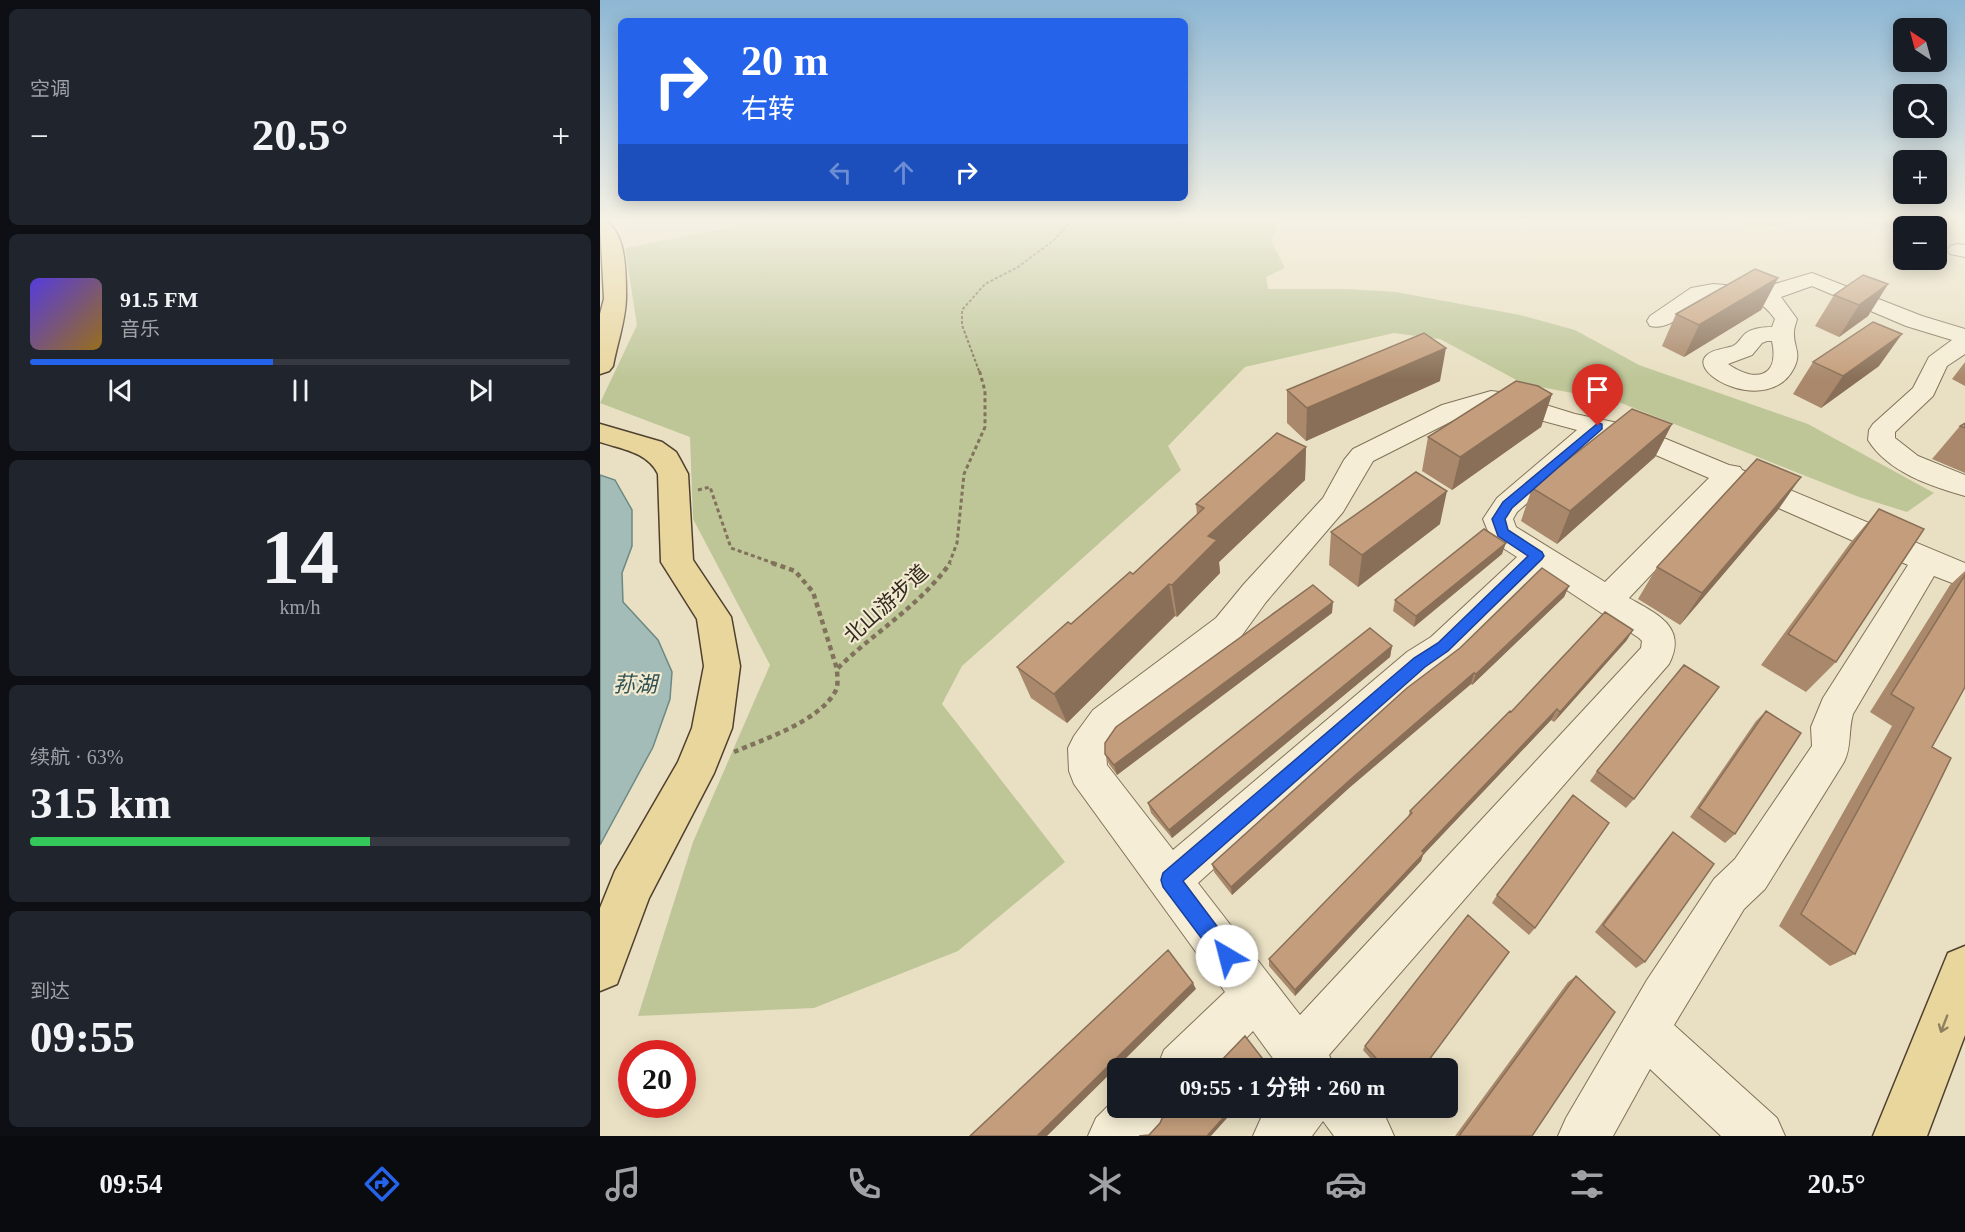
<!DOCTYPE html>
<html lang="zh">
<head>
<meta charset="utf-8">
<style>
	:root { --surface:#171b24; --page:#20242c; --text:#f1f3f6; --muted:#9ea1a6; --line:#363941; --accent:#2563eb }
	body { margin:0; font-family:"Times New Roman","Noto Sans SC",serif; background:var(--page); color:var(--text); height:100vh; display:flex; flex-direction:column; font-size:22px; white-space:nowrap }
	* { box-sizing:border-box; margin:0 }
	p { font-size:20px; color:var(--muted) }
	.icon { flex:none; width:33px; height:33px; fill:none; stroke:currentColor; stroke-width:2; stroke-linecap:round; stroke-linejoin:round }
	.map { position:relative; flex:1; overflow:hidden }
	.sheet { display:flex; flex-direction:column; gap:9px; padding:9px; background:#0d0f14; width:600px }
	.sheet>* { flex:none }
	.hud { position:absolute; left:18px; top:18px; width:570px; height:183px; border-radius:9px; box-shadow:0 3px 15px #0003; background:#2563eb; color:#fff; overflow:hidden }
	.needle { width:39px; rotate:324deg }
	.fabs { position:absolute; left:1293px; top:18px; display:grid; gap:12px }
	.fabs a { display:grid; place-items:center; width:54px; height:54px; border-radius:9px; background:var(--surface); box-shadow:0 3px 15px #0003; font-size:30px }
	.speed { position:absolute; left:18px; top:1040px; display:flex; gap:12px; font-size:30px; font-weight:700; text-align:center }
	.speed>* { display:grid; place-content:center; width:78px; height:78px; border-radius:50%; background:var(--surface); box-shadow:0 3px 15px #0003; line-height:1 }
	.speed .limit { border:9px solid #d22; background:#fff; color:#111 }
	.pin { position:absolute; display:grid; place-items:center; width:51px; height:51px; color:#fff; margin:-62px -26px; border-radius:50% 50% 50% 0; rotate:-45deg; box-shadow:0 0 6px #0007 }
	.pin .icon { rotate:45deg }
	.me { position:absolute; width:66px; margin:-33px; rotate:323deg; stroke-linejoin:round; filter:drop-shadow(0 0 4px #0008) }
	.turn { display:flex; align-items:center; gap:21px; height:126px; padding:0 24px; font-size:27px }
	.turn .icon { width:78px; height:78px; stroke-width:2.5 }
	.turn b { display:block; font-size:42px; line-height:51px }
	.lanes { display:flex; align-items:center; height:57px; padding:0 24px; background:#0003; justify-content:center; gap:30px; direction:ltr }
	.lanes .off { opacity:.35 }
	.big { font-size:45px; font-weight:600; line-height:1.1 }
	.sheet .card { flex:1; display:flex; flex-direction:column; justify-content:center; gap:9px; min-width:0; padding:0 21px; border-radius:9px; background:var(--page) }
	.sheet .dial { align-items:center; gap:0 }
	.dial b { font-size:78px; line-height:1 }
	.song { display:flex; align-items:center; gap:18px }
	.cover { width:72px; height:72px; border-radius:9px; background:linear-gradient(135deg,hsl(250 70% 55%),hsl(40 70% 35%)) }
	.played { height:6px; border-radius:3px; background:linear-gradient(90deg,var(--accent) 45%,var(--line) 45%) }
	.keys { display:flex; justify-content:space-around; direction:ltr }
	.heat { display:flex; justify-content:space-between; align-items:center; font-size:33px; direction:ltr }
	.charge { height:9px; border-radius:4px; background:linear-gradient(90deg,#34c759 63%,var(--line) 0) }
	.trip { position:absolute; left:507px; top:1058px; width:351px; height:60px; border-radius:9px; background:var(--surface); box-shadow:0 3px 15px #0003; font-weight:600; line-height:60px; text-align:center }
	.tab-bar { display:flex; height:96px; justify-content:space-around; align-items:center; background:#090b0e; color:var(--muted) }
	.tab-bar .icon { width:42px; height:42px }
	.tab-bar .current { color:var(--accent) }
	.tab-bar b { font-size:27px; color:var(--text) }
	main { display:flex; flex:1; min-height:0 }
	.map>svg:first-child { display:block }
</style>
</head>
<body>
<main>
<section class="sheet">
<div class="card"><p>空调</p>
<div class="heat"><a>−</a><b class="big">20.5°</b><a>+</a></div>
</div>
<div class="card">
<div class="song"><i class="cover"></i><div><b>91.5 FM</b><p>音乐</p></div></div>
<div class="played"></div>
<div class="keys"><svg class="icon" aria-label="previous" viewBox="0 0 24 24"><path d="M18 5L8 12l10 7zM5 5v14"/></svg><svg class="icon" aria-label="pause" viewBox="0 0 24 24"><path d="M8 5v14M16 5v14"/></svg><svg class="icon" aria-label="next" viewBox="0 0 24 24"><path d="M6 5l10 7-10 7zM19 5v14"/></svg></div>
</div>
<div class="card dial"><b>14</b><p>km/h</p></div>
<div class="card"><p>续航 · 63%</p><b class="big">315 km</b><div class="charge"></div></div>
<div class="card"><p>到达</p><b class="big">09:55</b></div>
</section>
<div class="map">
<svg width="1365" height="1136" viewBox="0 0 1365 1136">
	<rect width="100%" height="100%" fill="#e9e0c3"/>
	<path fill="#bec698" d="M141,220H677L678,222L671,241L685,268L666,277L668,289H746L796,292L920,315L975,330L1039,365L1208,424L1334,493L1307,512L1259,497L1016,401L924,384L840,339L794,333L645,367L568,446L581,470L362,666L342,704L465,862L358,951L214,1008L38,1016L93,842L170,665L93,519L90,437L0,403L37,325L25,248L134,227Z
		M1117,220H1213L1165,227Z
		M1244,220H1330L1332,226H1304L1303,229Z"/>
	<path fill="#a4bcb7" stroke="#6c8984" stroke-width="1.5" d="M0,475L15,480L32,510V546L22,573L23,602L58,640L72,672L70,699L53,747L0,845Z"/>
	<g fill="none" stroke-linecap="round" stroke-linejoin="round">
		<g stroke="#81725b" stroke-width="2">
			<path id="minor" d="M1357,244L1365,245V257L1350,254L1347,250L1350,246Z
				M1212,273L1322,316L1365,329V354L1347,366L1333,396L1295,432V438L1318,456L1365,475V496C1330,486 1288,472 1268,440L1269,430L1273,424L1313,388L1329,357L1352,340L1306,326L1212,286L1181,297L1197,319C1196,323 1194,328 1194,332C1193,347 1202,352 1194,368C1169,417 1085,374 1107,355C1113,349 1125,349 1133,346C1139,343 1141,337 1146,333C1153,328 1164,327 1172,327L1175,319C1158,294 1140,299 1113,296L1106,298C1090,309 1070,331 1050,326L1047,321L1050,316L1091,288L1113,284L1161,288ZM1167,341H1172C1180,378 1155,383 1128,364L1152,355L1162,343Z
				M891,391L907,393L975,414L1037,427L1129,465L1140,467L1142,470L1365,563V588L1334,576L1253,714C1248,731 1252,746 1244,762L1165,889L1144,909L1074,1025L1177,1118L1185,1136H1121L1050,1069L1013,1136H958L966,1118L1047,980L1114,879L1135,859L1212,746L1211,727L1223,698L1308,565L1133,488L1029,598C1057,614 1088,627 1069,664L729,1055L735,1068H680L653,1031L617,1068H557L564,1050L625,992L474,784L469,771L468,748L474,736L493,710L616,618L644,584L723,498L744,460L753,449L842,405ZM892,407L977,430L897,498L883,519L892,541L917,557L831,637L807,652L573,850L507,765L506,752L519,734L640,638L666,602L743,512L773,461L860,417ZM1003,436L1021,440L1109,478L1005,582L916,527L913,519L917,512ZM941,573L1039,638L1042,641L1041,648L700,1015L598,883L831,672L855,657Z
				M518,1096V1107H569L561,1125L551,1136H488L496,1118Z
				M669,1107H777L786,1118L794,1136H734L723,1121L712,1136H653L661,1118Z"/>
		</g>
		<g stroke="#4f402f" stroke-width="3">
			<path id="major" d="M0,220C27,225 26,275 26,297C26,319 17,344 13,366L9,371L0,374V314L4,299Z
				M0,424L62,442L76,452L80,459L88,474L93,560L131,617L140,666L132,728L114,773L49,898L17,984L0,991V908L15,871L78,762L92,728L104,666L97,619L61,562L58,474C48,452 21,449 0,442Z
				M1365,946V1035L1327,1136H1273L1348,953Z"/>
		</g>
		<path stroke="#81725b" stroke-width="2" stroke-dasharray="3 2" stroke-linecap="butt" d="M379,371L362,325V310L385,284L418,267L454,240L472,220"/>
		<path stroke="#81725b" stroke-width="3" stroke-dasharray="4 3" stroke-linecap="butt" d="M98,490L110,487L131,548L176,564
			M349,564L357,543L364,474L385,427V391L379,369"/>
		<path stroke="#81725b" stroke-width="4.5" stroke-dasharray="5 4" stroke-linecap="butt" d="M172,563L195,571L213,592L237,669
			M134,752C164,739 218,722 235,692C239,686 237,676 237,669C273,633 321,605 350,563"/>
		<use href="#minor" fill="#f5edd5" fill-rule="evenodd"/>
		<use href="#major" fill="#e9d69d" fill-rule="evenodd"/>
	</g>
	<path fill="#a9886b" d="M1178,278L1161,310L1084,357L1062,346L1076,314Z
		M1288,284L1268,316L1239,337L1215,326L1234,295Z
		M1213,362L1279,366L1221,408L1193,394Z
		M1365,362V386L1352,379Z
		M840,381L706,441L687,423V390Z
		M952,394L941,427L852,490L822,471L828,437Z
		M1365,423V473L1332,459L1360,426Z
		M1072,424L1055,457L957,544L921,521L932,488Z
		M706,447L705,480L619,562L620,573L577,617L575,616L467,723L431,698L417,667L533,574L597,515L596,504Z
		M1279,509L1236,662L1206,692L1161,665L1251,542Z
		M1178,510L1080,625L1038,599L1057,567Z
		M840,524L758,587L729,565L731,532Z
		M902,554L814,627L793,611L795,600Z
		M1365,571V687L1332,747L1255,954L1230,966L1179,926L1292,726L1270,712L1350,585Z
		M969,586L964,597L872,685L871,684L749,788L632,895L614,872L612,864Z
		M732,613L517,775L509,764L505,754Z
		M1027,640L954,722L951,720L823,855L821,861L695,996L669,966V959L808,817L810,811L911,712Z
		M792,646L790,657L572,838L551,813L548,803Z
		M1166,711L1135,834L1125,843L1090,817L1156,721Z
		M997,771L1034,799L1026,808L990,781Z
		M1073,832L1045,962L1036,968L995,932L1065,841Z
		M897,895L935,928L929,935L892,903Z
		M976,976L932,1136H855L968,982Z
		M765,1046L823,1068H779L763,1050Z"/>
	<path fill="#896f57" d="M1178,278L1161,310L1084,357L1099,325Z
		M1288,284L1268,316L1239,337L1259,305Z
		M1302,334L1279,366L1221,408L1243,376Z
		M846,348L840,381L706,441L707,408Z
		M952,394L941,427L852,490L860,457Z
		M1072,424L1055,457L957,544L970,511Z
		M706,447L705,480L619,562L620,573L577,617L572,585L608,536Z
		M1201,477L1178,510L1080,625L1102,593Z
		M847,491L840,524L758,587L762,555Z
		M906,543L902,554L814,627L816,616Z
		M569,584L575,616L467,723L454,694Z
		M969,586L964,597L872,685L876,674Z
		M733,602L732,613L517,775L514,765Z
		M1033,630L1027,640L954,722L960,712Z
		M792,646L790,657L572,838L569,830Z
		M874,673L871,684L749,788L632,895L631,887L751,779Z
		M957,709L951,720L823,855L821,861L695,996V990L822,851Z
		M593,983L596,989L447,1136H437Z
		M633,1107H637L611,1136H607Z"/>
	<path fill="#c49e7c" stroke="#896f57" stroke-width="1.5" d="M1155,269L1178,278L1099,325L1076,314Z
		M1263,275L1288,284L1259,305L1234,295Z
		M1273,322L1302,334L1243,376L1213,362Z
		M824,333L846,348L707,408L687,390Z
		M916,381L938,386L952,394L860,457L828,437Z
		M1032,409L1072,424L970,511L932,488Z
		M1365,423V428L1360,426Z
		M677,433L706,447L608,536L617,540L572,585L569,584L454,694L417,667L468,622L471,624L530,572L533,574L604,508L596,504Z
		M1157,459L1201,477L1102,593L1057,567Z
		M816,472L847,491L762,555L731,532Z
		M1279,509L1324,529L1236,662L1188,634Z
		M884,529L906,543L816,616L795,600Z
		M942,568L969,586L876,674L874,673L751,779L631,887L612,864L807,688L860,648Z
		M1365,575V687L1332,747L1351,758L1255,954L1201,914L1314,708L1291,694Z
		M713,585L733,602L514,765L505,754V743L516,727Z
		M1005,612L1033,630L960,712L957,709L822,851L824,853L695,990L669,959L812,813L810,811L910,711L911,712Z
		M770,628L792,646L569,830L548,803Z
		M1084,665L1119,687L1034,799L997,771Z
		M1166,711L1201,733L1135,834L1099,808Z
		M973,795L1009,823L935,928L897,895Z
		M1073,832L1114,864L1045,962L1003,925Z
		M868,915L909,952L823,1068H785L765,1046Z
		M568,950L593,983L437,1136H370Z
		M976,976L1015,1012L932,1136H859Z
		M645,1036L669,1067L668,1068H604L605,1066L617,1065Z
		M567,1107H633L607,1136H539L549,1135L560,1123Z"/>
	<defs><path id="oneway-shaft" d="M-6 0H5M1.5-3L5.5 0L1.5 3" fill="none" stroke-width="1.6" stroke-linecap="round" stroke-linejoin="round" transform="scale(1.5)"/></defs>
	<use stroke="#8e805e" href="#oneway-shaft" transform="translate(1344 1024) rotate(111)"/>
	<linearGradient id="sky" x2="0" y2="1"><stop stop-color="#8db7d4"/><stop offset="0.58" stop-color="#f5f1e4"/><stop offset="1" stop-color="#f5f1e4" stop-opacity="0"/></linearGradient>
	<rect width="1365" height="379" fill="url(#sky)"/>
	<path fill="#2563eb" stroke="#184099" stroke-width="1.5" d="M998,423L1002,424V429L912,508L905,519L908,530L942,552L944,556L942,559L848,651L825,667L583,881L634,949L637,956L634,963L627,966L620,963L563,887L561,880L563,873L814,658L838,643L928,556L898,536L892,519L903,502Z"/>
	<g text-anchor="middle" dominant-baseline="central" stroke-width="4.5" stroke-linejoin="round" paint-order="stroke">
		<g font-size="21" fill="#33291e" stroke="#f1ead1">
			<text transform="translate(286 604) rotate(-42)">北山游步道</text>
		</g>
		<g font-size="22" font-style="italic" fill="#2f5151" stroke="#f1ead1">
			<text x="35" y="684">荪湖</text>
		</g>
	</g>
</svg>
<div class="fabs">
<a><svg class="needle" viewBox="-14 -14 28 28"><path d="M0-13l5 13h-10z" fill="#e53935"/><path d="M0 13l5-13h-10z" fill="#9ea1a6"/></svg></a>
<a><svg class="icon" aria-label="search" viewBox="0 0 24 24"><circle cx="10" cy="10" r="6"/><path d="M15 15l6 6"/></svg></a>
<a>+</a>
<a>−</a>
</div>
<div class="speed"><div class="limit">20</div></div>
<div class="pin" style="left:998px;top:426px;background:#d93025"><svg class="icon" aria-label="arrive" viewBox="0 0 24 24"><path d="M6 21V4h12l-3 4 3 4H6"/></svg></div>
<svg class="me" style="left:627px;top:956px" viewBox="-20 -20 40 40"><circle r="19" fill="#fff"/><path d="M0-13L10 11 0 6-10 11z" fill="#2563eb"/></svg>
<div class="trip">09:55 · 1 分钟 · 260 m</div>
<div class="hud">
<div class="turn"><svg class="icon" aria-label="right" viewBox="0 0 24 24"><path d="M7 20v-9h11M14 6l5 5-5 5"/></svg><div><b>20 m</b>右转</div></div>
<div class="lanes"><svg class="icon off" aria-label="left" viewBox="0 0 24 24"><path d="M17 20v-9H6M10 6l-5 5 5 5"/></svg><svg class="icon off" aria-label="ahead" viewBox="0 0 24 24"><path d="M12 20V5M6 11l6-6 6 6"/></svg><svg class="icon" aria-label="right" viewBox="0 0 24 24"><path d="M7 20v-9h11M14 6l5 5-5 5"/></svg></div>
</div>
</div>
</main>
<nav class="tab-bar">
<b>09:54</b>
<svg class="icon current" aria-label="directions" viewBox="0 0 24 24"><path d="M12 3l9 9-9 9-9-9zM9 14v-3h6M13 9l2 2-2 2"/></svg>
<svg class="icon" aria-label="music" viewBox="0 0 24 24"><path d="M9 18V5l10-2v13"/><circle cx="6" cy="18" r="3"/><circle cx="16" cy="16" r="3"/></svg>
<svg class="icon" aria-label="phone" viewBox="0 0 24 24"><path d="M5 4h4l2 5-3 2q2 4 5 5l2-3 5 2v4C11 20 4 13 5 4z"/></svg>
<svg class="icon" aria-label="climate" viewBox="0 0 24 24"><path d="M12 3v18M4 7l16 10M4 17L20 7"/></svg>
<svg class="icon" aria-label="car" viewBox="0 0 24 24"><path d="M5 17H2v-5l4-1 3-4h7l3 4 3 1v5h-3M9 17h6M6 11h13"/><circle cx="7" cy="17" r="2"/><circle cx="17" cy="17" r="2"/></svg>
<svg class="icon" aria-label="filters" viewBox="0 0 24 24"><path d="M4 7h16M4 17h16"/><circle cx="9" cy="7" r="2"/><circle cx="15" cy="17" r="2"/></svg>
<b>20.5°</b>
</nav>
</body>
</html>
